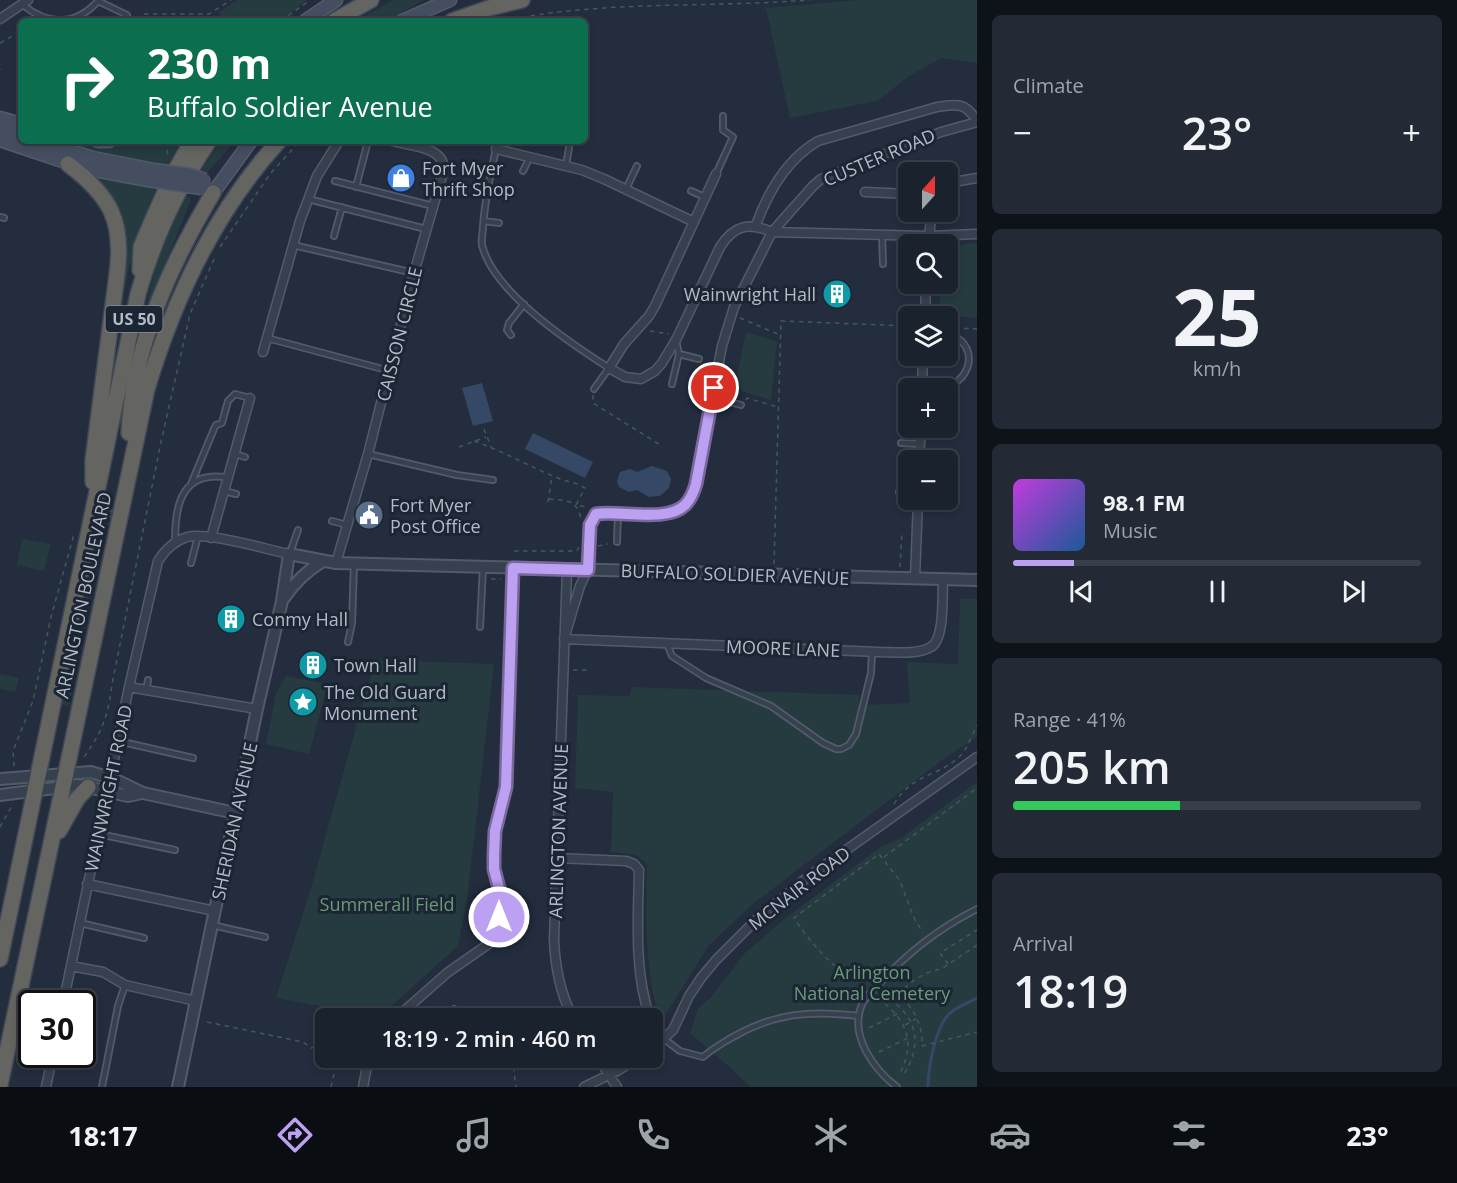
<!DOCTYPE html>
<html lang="en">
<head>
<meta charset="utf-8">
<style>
	:root { --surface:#1a222e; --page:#232a36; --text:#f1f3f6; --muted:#9fa4aa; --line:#383f4a; --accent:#bca0f2 }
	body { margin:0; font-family:"Open Sans",sans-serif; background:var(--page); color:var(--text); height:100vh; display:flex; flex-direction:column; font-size:22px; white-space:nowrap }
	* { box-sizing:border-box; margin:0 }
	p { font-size:20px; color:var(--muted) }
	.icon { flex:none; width:33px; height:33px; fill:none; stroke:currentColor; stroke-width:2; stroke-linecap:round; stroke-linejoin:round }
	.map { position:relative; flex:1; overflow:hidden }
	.details { display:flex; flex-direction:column; gap:15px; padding:15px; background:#0e1319; width:480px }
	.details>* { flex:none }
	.guide { position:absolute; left:18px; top:18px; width:570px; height:126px; border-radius:9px; box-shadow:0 3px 9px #0003,0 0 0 2px var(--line); background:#0b6e4f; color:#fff; overflow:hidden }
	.needle { width:39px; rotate:21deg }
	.controls { position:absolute; left:898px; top:162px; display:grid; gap:12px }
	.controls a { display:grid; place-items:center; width:60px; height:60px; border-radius:9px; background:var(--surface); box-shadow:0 3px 9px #0003,0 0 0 2px var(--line); font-size:30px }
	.speed { position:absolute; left:18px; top:990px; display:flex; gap:12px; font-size:30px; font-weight:700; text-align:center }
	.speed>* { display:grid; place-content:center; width:78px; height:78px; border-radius:50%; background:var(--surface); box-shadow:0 3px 9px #0003,0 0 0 2px var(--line); line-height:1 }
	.speed .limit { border:3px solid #111; border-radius:9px; background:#fff; color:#111 }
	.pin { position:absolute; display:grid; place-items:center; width:51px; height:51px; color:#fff; margin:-26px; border:3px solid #fff; border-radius:50%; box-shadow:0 2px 6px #0007 }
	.me { position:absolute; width:66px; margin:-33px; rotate:0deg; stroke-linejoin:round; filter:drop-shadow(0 0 4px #0008) }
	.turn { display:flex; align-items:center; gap:21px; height:126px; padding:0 30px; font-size:27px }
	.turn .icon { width:78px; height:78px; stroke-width:2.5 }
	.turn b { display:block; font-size:42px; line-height:51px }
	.big { font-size:45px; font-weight:600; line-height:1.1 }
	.details .tile { flex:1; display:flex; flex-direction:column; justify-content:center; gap:9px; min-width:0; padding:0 21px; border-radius:9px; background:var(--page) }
	.details .dial { align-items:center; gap:0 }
	.dial b { font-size:78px; line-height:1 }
	.song { display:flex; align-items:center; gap:18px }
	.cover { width:72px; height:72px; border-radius:9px; background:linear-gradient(135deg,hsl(290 70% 55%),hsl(210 70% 35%)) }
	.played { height:6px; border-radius:3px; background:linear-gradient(90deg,var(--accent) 15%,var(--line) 15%) }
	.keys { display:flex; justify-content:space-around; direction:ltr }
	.heat { display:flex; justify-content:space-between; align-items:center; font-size:33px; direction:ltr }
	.charge { height:9px; border-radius:4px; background:linear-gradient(90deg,#34c759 41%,var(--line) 0) }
	.trip { position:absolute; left:315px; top:1008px; width:348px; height:60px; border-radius:9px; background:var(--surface); box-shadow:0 3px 9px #0003,0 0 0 2px var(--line); font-weight:600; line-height:60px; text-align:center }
	.tab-bar { display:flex; height:96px; justify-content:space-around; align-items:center; background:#0a0e12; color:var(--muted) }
	.tab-bar .icon { width:42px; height:42px }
	.tab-bar .active { color:var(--accent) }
	.tab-bar b { font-size:27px; color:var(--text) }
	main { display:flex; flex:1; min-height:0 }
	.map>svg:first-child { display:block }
</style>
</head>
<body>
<main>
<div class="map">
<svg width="977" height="1087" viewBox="0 0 977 1087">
	<rect width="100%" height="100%" fill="#232d3e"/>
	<path fill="#253b3f" d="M237,0H307L281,21H221L218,19L220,12Z
		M394,0H424L387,21H354Z
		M858,0H977V63L941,58L908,77L877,101L790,118L766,8Z
		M53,141L98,146H115L142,141H181C158,177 137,231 128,273C118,318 115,364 106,409L124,264L99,183L101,180L150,187L160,166L103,157Z
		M221,141H235L207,173L200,172Z
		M186,197H189L191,200L146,312C151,271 168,234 186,197Z
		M977,243V318L939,315L941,284H948V246Z
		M746,332L777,341L771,400L734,389Z
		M22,539L51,544L44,571L17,565Z
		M95,543L98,544L69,706L61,704Z
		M960,599H977V737L942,760L754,903L709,945L661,1022C644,971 646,918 647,864L636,855L611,852L613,792L575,788L578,695L630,696L632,687L859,695V705L910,703L907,662L958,664Z
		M375,660L494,664L467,900L458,946L379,1017L276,998L311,888Z
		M0,674L19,678L15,692L0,689Z
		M286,676L328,684L309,754L266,744L276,693Z
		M977,782V1087H750L732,1069L690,1033L698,1009L711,997L745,953L787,917L882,846L901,838Z"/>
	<path fill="#354866" d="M482,383L493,421L473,426L462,388Z
		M533,433L593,462L585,478L525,449Z
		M652,466L667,471L671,479L669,488L660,496L649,497L637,490L629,492L619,487L617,481L620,472L630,469L637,472Z"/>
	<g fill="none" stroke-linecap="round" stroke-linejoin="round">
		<path stroke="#354866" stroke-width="3" d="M928,1087C928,1068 935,1030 948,1015C955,1007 968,1003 977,998"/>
		<g stroke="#525b69" stroke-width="8">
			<path id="service" d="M98,1L127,15L123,21
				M23,5C49,26 76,26 99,0
				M496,149C490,175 485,200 483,227C483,232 481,239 482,245C493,292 570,343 609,368L594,389
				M566,166L570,141
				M523,171L530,157
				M716,174L733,137L723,130V116
				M335,181L433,206
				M356,187L368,141
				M626,189L637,166
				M691,191L705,197
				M308,199L426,229
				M0,217L4,218
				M484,221L499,223
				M882,235L883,264
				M334,236L342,207
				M293,245L414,273
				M511,335L507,330L509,323L524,304
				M267,338L390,371
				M679,354L699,359
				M672,384L679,354L676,341
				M940,388C948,386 956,384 962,377C975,360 969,340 948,334
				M712,397L741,405
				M902,414H909
				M901,443L920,444
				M235,454L245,457
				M368,454L457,475L493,480
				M191,484L214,429L216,425L222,423L228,401L235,394L250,398
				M224,491L236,494
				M899,492H909
				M96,510L117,515
				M332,521L347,525
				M175,542C175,517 177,481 209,477C215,476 222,477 228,477
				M617,542L618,513
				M290,553L298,530
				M191,563L198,536
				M480,627L483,567
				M348,642L352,623L354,564
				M667,644L672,656L706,678L771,706L823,743L836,749H841L849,745L856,734L871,673L872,652
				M146,691L148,680
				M118,741L193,758
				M99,834L175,850
				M80,923L144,938
				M212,925L265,937
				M447,1018L454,1009
				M664,1039L680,1051L703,1057C712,1049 721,1044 731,1038C774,1013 810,1010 859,1016
				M102,1087L118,1006L125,985
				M897,1087C874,1070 850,1036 861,1007C864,998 871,992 878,985C906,954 939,928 977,909"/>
		</g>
		<g stroke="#525b69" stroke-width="11">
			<path id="minor" d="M0,19L28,0
				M498,141L496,149L582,170L604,179L694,222
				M716,174L655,306L649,316L624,344L609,368L625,377L641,379L655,371L662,363L677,338L720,247C734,225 749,222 772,232L928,236L977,234
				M948,183L977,178
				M865,192L909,194
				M756,225C768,192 787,159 818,141L937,107C958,104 965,102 977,121
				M928,244L932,212
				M925,316L926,284
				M263,352L300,221L317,176L339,141
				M922,388L923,356
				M919,460L921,428
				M211,538L250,398
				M336,563L368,454L414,273L444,169C443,146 410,146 392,141
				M567,569L554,939C555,968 560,993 573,1018
				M915,578L918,500
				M564,639L580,586L588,569L590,525L596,514C628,509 670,526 692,496L696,484L722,346L734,307L772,232L813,186L821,179L941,132L977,122
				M564,639L879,652C894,652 917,655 931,647C945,639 942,595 943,579
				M129,687L257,709
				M557,858L626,861L634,864L639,870C638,919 634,972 650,1018
				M87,884L215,911
				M71,966L103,972L125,985L196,1001
				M63,1004L129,687L158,561C165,550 174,541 187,537C210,532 264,549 289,554
				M396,1018L447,973L497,938L501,896L494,869L493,856L495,831L506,787L513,568
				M652,1025L655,1031L664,1039
				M652,1049L673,1030L689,996L701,978L716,960L757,919L804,880L977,757
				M598,1058L617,1087
				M46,1087L53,1054
				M363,1087L367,1066L378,1058
				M584,1087L617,1071L638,1058"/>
		</g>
		<g stroke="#525b69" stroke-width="14">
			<path id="tertiary" d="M284,598C295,582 306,571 323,561
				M0,779L91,772L116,780L143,793L235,813
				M0,795L78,785L128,796L142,793
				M178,1087L257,709L282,601L289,554L336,563L977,580"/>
		</g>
		<g stroke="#525b69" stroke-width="15">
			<path id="secondary" d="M305,21L336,0
				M402,21L450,0
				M0,118L21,124
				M0,128L21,135
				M0,140L83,168L148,180
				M38,141L93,158L154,170
				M98,141H109
				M205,189L213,193L251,141"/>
		</g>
		<g stroke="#3f4856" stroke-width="18">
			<path id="trunk" d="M334,21L371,0
				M452,21L489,8L522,0
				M68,164C110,196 124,220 117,274L93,460V482
				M140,270L141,247L149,228L171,178L192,141
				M129,433C133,346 169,267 213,193
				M59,831L77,799L88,787
				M0,959L138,294C154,239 177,188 209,141
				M0,1085L147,389C174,299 215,211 279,141"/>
		</g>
		<path stroke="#43585c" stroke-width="1.5" stroke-dasharray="4.5 4.5" stroke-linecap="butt" d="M144,14H209L231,0
			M281,21L310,0
			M504,21C601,0 710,8 810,0
			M0,43L21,31
			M0,69V70
			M165,141L168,155
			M220,247L270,174L300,141
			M740,318L780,335
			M955,328L977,329
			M650,331L669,334
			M593,395V403L662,446
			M746,400L747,398L778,407
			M484,429L491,447
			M474,441C503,451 530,467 558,478C567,482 576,482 585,488L576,505L588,507
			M459,447L486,437
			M549,499C567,501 576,498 581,519
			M548,502L552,476
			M598,546L608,544
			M514,551H577L579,547
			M774,564L781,321L909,326
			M900,567L902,532
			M491,579H501
			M573,670H588
			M84,757C105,728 108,713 113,679L161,442L190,314L214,259
			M14,766L13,751L33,701L51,617L74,534
			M894,804C913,773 935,778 958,758C967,750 972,735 977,725
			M0,827L13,804
			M884,857L977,788
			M977,945L943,968L927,973L914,980L898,994C914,1008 923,1025 922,1046L977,1032
			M948,964L940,953L977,930
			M865,987C832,967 815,949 794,918L879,854L900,881L913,916L923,933
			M881,995C917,1012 925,1044 902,1077
			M878,998C906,1019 917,1042 899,1075
			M207,1022L303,1042L311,1048L320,1045L326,1046
			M905,1025L916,1019
			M869,1028L897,1014
			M879,1052L908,1038
			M331,1058L337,1060L346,1058
			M448,1058L453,1068L465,1061L463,1058
			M512,1058L516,1087
			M498,1060L501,1058
			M331,1087L337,1060"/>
		<use href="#service" stroke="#37404e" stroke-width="4.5"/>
		<use href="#minor" stroke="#37404e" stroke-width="8"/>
		<use href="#tertiary" stroke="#37404e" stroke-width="10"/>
		<use href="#secondary" stroke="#454e61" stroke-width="12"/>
		<use href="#trunk" stroke="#646460" stroke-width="15"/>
		<g stroke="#525b69" stroke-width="15" stroke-linecap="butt">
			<path id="secondary-bridge" d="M154,170L191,175L205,180
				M148,180L201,188"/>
		</g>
		<use href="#secondary-bridge" stroke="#454e61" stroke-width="12"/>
	</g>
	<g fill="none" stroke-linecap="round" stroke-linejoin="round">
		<g stroke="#7a689d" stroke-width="15">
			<path id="route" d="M499,917L501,896L494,869V856L495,831L506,787L513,568L588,570L590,525L596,514C620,510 667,523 685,505C691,499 694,491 696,484L714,388"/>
		</g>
		<use href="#route" stroke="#bca0f2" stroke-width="10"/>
	</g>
	<defs>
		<g id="shop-disc" transform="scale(1.5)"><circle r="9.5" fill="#3f7fe0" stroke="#1c2533"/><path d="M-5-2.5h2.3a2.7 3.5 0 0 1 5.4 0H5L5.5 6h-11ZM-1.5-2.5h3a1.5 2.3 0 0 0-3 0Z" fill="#fff"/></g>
		<g id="building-disc" transform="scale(1.5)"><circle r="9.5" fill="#0f9aa8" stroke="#1c2533"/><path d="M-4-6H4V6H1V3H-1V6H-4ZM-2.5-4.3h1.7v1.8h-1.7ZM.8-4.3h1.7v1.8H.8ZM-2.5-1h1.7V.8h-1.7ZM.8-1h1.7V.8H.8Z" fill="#fff"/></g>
		<g id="civic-disc" transform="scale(1.5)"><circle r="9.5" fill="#5c6f8a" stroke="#1c2533"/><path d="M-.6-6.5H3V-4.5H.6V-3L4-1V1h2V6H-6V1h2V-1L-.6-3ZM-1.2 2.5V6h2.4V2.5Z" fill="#fff"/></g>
		<g id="sight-disc" transform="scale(1.5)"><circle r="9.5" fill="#0f9aa8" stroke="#1c2533"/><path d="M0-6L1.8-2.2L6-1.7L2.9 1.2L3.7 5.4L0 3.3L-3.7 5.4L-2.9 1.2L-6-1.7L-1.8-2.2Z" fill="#fff"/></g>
	</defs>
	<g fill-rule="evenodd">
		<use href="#shop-disc" x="401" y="178"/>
		<use href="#building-disc" x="837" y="294"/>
		<use href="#civic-disc" x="369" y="515"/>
		<use href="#building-disc" x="231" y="619"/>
		<use href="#building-disc" x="313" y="665"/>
		<use href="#sight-disc" x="303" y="702"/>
	</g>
	<g text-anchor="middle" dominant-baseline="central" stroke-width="6" stroke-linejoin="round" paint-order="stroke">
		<rect fill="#1c2533" stroke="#868e9c" stroke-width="1.5" x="105.5" y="306" width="57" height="26" rx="4.5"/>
		<g font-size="16" font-weight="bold" fill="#b3bbc9">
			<text x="134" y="319">US 50</text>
		</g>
		<g font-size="18" fill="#b3bbc9" stroke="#1c2533">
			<text transform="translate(879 157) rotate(-23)">CUSTER ROAD</text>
			<text transform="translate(399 334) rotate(-76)">CAISSON CIRCLE</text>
			<text transform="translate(735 574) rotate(2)">BUFFALO SOLDIER AVENUE</text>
			<text transform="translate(83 595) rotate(-78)">ARLINGTON BOULEVARD</text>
			<text transform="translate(783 648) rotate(2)">MOORE LANE</text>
			<text transform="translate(108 788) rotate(-78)">WAINWRIGHT ROAD</text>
			<text transform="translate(234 821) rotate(-78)">SHERIDAN AVENUE</text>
			<text transform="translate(558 831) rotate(-88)">ARLINGTON AVENUE</text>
			<text transform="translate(799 888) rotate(-38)">MCNAIR ROAD</text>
		</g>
		<g font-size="18" fill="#b3bbc9" stroke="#1c2533" text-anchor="start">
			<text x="422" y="168">Fort Myer<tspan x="422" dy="21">Thrift Shop</tspan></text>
			<text x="816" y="294" text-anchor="end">Wainwright Hall</text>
			<text x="390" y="505">Fort Myer<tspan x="390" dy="21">Post Office</tspan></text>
			<text x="252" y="619">Conmy Hall</text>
			<text x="334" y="665">Town Hall</text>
			<text x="324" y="692">The Old Guard<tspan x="324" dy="21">Monument</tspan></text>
		</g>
		<g font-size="18" fill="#699b76" stroke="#1c2533">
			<text x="387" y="904">Summerall Field</text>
			<text x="872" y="972">Arlington<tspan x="872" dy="21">National Cemetery</tspan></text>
		</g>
	</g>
</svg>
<div class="controls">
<a><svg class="needle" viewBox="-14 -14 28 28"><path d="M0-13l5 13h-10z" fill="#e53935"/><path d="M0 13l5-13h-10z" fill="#9fa4aa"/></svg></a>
<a><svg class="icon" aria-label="search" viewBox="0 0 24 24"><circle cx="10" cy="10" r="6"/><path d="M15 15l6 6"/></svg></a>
<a><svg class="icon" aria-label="layers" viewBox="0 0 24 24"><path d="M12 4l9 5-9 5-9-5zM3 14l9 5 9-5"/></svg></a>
<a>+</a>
<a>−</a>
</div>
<div class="speed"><div class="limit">30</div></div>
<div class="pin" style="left:714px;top:388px;background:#d93025"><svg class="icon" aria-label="arrive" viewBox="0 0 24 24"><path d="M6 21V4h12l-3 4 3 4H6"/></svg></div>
<svg class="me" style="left:499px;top:917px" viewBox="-20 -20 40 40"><circle r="17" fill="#bca0f2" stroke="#fff" stroke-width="3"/><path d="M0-11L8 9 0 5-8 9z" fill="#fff"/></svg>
<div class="trip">18:19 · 2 min · 460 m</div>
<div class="guide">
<div class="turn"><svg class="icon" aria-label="right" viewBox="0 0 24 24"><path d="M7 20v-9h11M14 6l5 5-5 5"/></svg><div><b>230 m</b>Buffalo Soldier Avenue</div></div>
</div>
</div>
<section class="details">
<div class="tile"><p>Climate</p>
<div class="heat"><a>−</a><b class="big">23°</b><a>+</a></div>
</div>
<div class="tile dial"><b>25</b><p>km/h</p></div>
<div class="tile">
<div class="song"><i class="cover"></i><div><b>98.1 FM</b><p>Music</p></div></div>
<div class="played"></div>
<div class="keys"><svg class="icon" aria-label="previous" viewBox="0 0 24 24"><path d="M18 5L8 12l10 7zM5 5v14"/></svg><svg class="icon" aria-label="pause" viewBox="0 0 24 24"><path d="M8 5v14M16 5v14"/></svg><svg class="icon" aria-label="next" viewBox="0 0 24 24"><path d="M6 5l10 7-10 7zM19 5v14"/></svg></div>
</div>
<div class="tile"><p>Range · 41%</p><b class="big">205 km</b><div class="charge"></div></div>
<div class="tile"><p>Arrival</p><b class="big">18:19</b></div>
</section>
</main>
<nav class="tab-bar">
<b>18:17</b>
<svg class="icon active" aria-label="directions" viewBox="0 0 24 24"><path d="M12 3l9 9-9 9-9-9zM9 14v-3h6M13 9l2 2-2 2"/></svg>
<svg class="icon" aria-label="music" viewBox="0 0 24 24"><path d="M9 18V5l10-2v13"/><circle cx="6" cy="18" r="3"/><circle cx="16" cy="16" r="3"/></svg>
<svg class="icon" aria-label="phone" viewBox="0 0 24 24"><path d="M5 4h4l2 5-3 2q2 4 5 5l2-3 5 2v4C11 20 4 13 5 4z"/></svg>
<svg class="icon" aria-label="climate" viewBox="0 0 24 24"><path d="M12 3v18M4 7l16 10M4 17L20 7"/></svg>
<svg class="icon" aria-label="car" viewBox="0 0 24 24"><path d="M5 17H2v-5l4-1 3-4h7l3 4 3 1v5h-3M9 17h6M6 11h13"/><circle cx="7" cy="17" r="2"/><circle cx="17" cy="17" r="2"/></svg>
<svg class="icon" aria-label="filters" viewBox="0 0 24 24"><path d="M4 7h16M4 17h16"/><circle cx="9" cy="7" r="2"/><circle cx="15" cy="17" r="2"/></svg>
<b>23°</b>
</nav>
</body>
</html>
